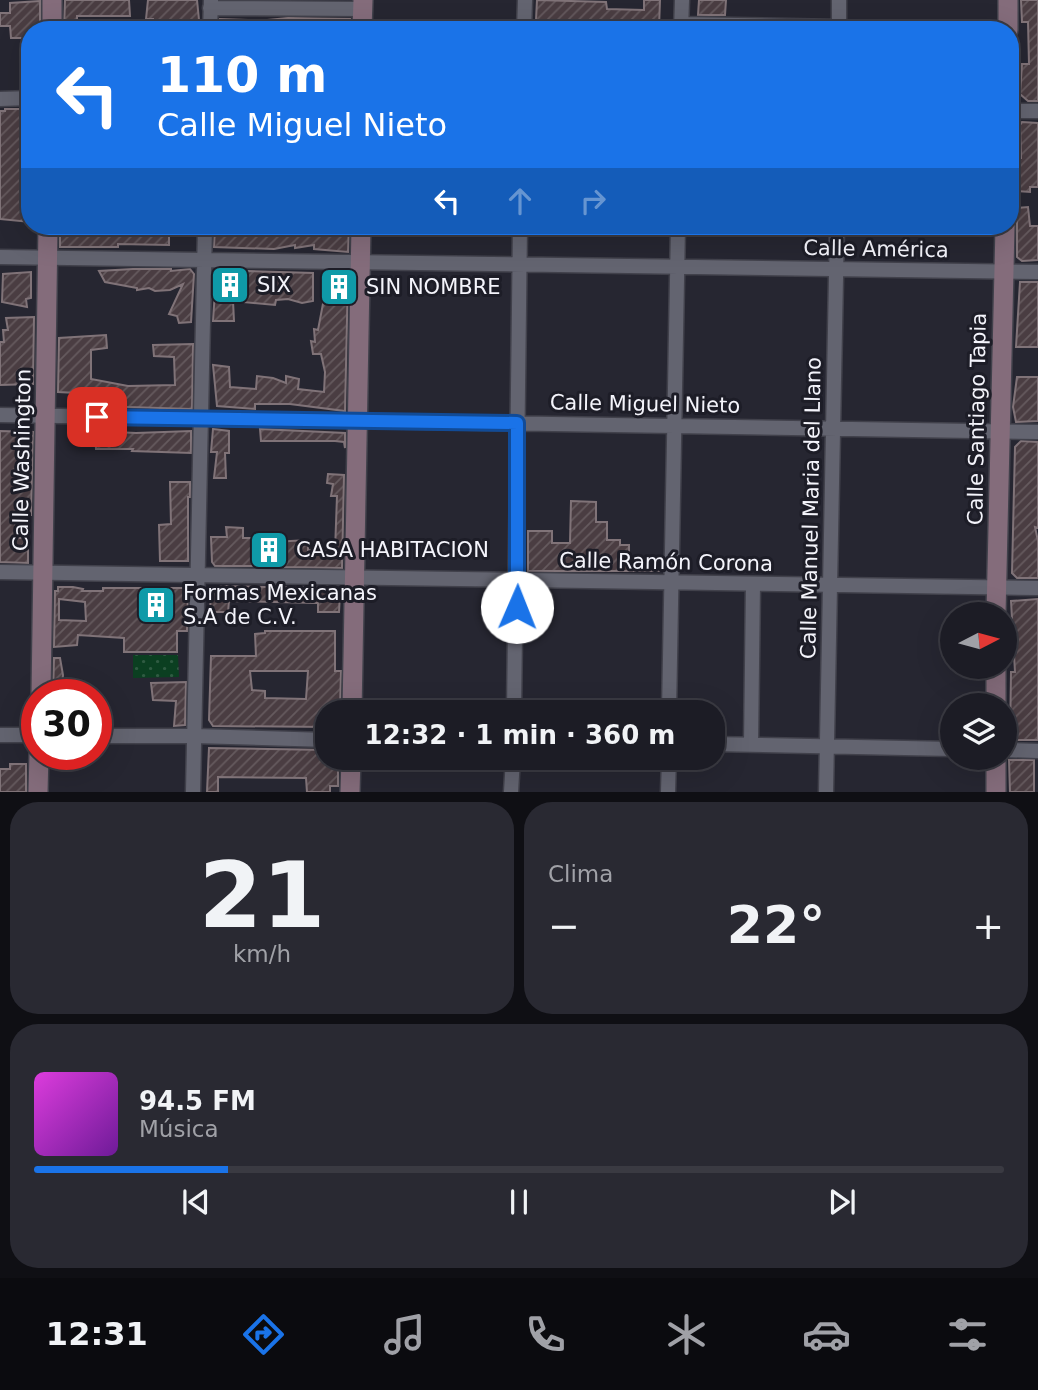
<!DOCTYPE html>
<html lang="es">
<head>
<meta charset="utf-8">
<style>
	:root { --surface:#1c1c25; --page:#292932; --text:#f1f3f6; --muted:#a0a1a7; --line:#3a3a42; --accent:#1a73e8 }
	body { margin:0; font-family:"DejaVu Sans",sans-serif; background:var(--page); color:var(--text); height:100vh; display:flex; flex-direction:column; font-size:26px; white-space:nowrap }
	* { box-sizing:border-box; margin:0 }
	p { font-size:23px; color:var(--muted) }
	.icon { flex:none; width:38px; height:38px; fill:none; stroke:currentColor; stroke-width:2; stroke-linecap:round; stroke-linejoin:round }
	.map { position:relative; height:792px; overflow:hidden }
	.sheet { display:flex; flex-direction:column; gap:10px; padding:10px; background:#0f0f14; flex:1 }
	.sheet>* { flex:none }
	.banner { position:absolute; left:21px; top:21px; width:998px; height:214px; border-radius:28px; box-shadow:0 7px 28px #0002,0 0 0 2px var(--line); background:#1a73e8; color:#fff; overflow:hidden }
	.needle { width:46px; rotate:84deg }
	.controls { position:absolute; left:940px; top:602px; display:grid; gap:14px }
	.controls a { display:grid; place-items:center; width:77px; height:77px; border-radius:50%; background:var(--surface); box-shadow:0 7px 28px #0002,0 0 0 2px var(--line); font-size:35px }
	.speed { position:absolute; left:21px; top:679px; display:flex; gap:14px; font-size:35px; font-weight:700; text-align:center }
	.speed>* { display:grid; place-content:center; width:91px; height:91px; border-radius:50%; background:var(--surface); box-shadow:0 7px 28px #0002,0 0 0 2px var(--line); line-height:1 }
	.speed .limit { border:10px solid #d22; background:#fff; color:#111 }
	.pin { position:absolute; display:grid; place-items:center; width:60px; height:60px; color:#fff; margin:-30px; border-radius:14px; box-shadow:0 4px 10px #0006 }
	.me { position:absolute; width:77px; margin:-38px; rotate:1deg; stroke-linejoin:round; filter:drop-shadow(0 0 5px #0008) }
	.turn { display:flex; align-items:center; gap:24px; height:147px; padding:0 21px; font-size:32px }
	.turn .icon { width:91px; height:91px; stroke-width:2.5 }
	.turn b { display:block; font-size:49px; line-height:60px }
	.lanes { display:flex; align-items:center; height:66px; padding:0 21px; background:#0003; justify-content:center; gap:35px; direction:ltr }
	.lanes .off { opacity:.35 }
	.big { font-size:52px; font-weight:700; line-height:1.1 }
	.sheet .tile { flex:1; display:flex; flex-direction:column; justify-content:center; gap:10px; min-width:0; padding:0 24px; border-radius:28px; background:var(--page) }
	.sheet .dial { align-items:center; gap:0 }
	.dial b { font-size:91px; line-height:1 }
	.song { display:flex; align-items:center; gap:21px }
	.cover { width:84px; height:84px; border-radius:10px; background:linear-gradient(135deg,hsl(300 70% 55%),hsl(280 70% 35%)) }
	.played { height:7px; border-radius:4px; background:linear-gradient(90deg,var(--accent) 20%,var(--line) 20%) }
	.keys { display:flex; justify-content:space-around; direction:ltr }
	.heat { display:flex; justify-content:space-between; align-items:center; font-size:38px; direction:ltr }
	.sheet .tiles { flex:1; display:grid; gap:10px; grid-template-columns:1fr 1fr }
	.tile:last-child { grid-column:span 2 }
	.trip { position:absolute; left:315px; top:700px; width:410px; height:70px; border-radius:28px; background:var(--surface); box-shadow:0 7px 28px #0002,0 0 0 2px var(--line); font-weight:700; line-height:70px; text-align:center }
	.tab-bar { display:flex; height:112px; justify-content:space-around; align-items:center; background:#0b0b0f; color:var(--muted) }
	.tab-bar .icon { width:49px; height:49px }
	.tab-bar .active { color:var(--accent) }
	.tab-bar b { font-size:32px; color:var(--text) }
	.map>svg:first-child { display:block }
</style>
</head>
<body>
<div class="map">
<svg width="1038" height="792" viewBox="0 0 1038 792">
	<defs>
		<pattern id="grass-dots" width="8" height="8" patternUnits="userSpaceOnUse" patternTransform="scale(1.75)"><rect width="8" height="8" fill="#0b3f21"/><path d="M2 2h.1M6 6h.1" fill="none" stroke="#2f5b42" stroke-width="1.8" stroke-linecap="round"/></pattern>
		<pattern id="building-hatch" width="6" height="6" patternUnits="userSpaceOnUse" patternTransform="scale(1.75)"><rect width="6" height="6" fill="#4a3d42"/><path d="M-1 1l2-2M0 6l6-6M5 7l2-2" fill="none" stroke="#655a5e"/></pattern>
	</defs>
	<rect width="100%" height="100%" fill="#262631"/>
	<path fill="url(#grass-dots)" d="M133,655H178L179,677L133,678Z"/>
	<path fill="url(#building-hatch)" stroke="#807378" stroke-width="2" fill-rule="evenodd" d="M65,0H129L130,16H77V28L64,30Z
		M148,0H197L200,30H153V19H146Z
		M537,0L606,2L607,9L644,10V0H660L659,28L612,26V30H593V24L536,20Z
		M699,0H726L725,15H698Z
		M1021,0H1038V101H1028L1020,94L1022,64H1029L1028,22H1022Z
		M40,1V30H30V38H11L10,26H0V13H10V3Z
		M288,18L350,19V30H220V19L247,20V22Z
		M5,109H30V222L0,219V111H5Z
		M1022,122L1038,123V187H1030V192L1017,191L1018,158H1021L1020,125Z
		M1028,207L1030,226H1038V260L1022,261L1017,257V208Z
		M60,226H152V229H158V234H169V245L118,244V247H60Z
		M215,226H349L348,252L314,249V245L295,248V245L274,249L214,247Z
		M133,269H171V271L190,269L194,274L191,322L179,323L177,316L169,314L183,284L170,290L155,291L149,288L137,290V288L105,282L99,271Z
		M248,271L313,273V301L302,303L288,299L276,300L275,305L233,301L234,321H213L216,276Z
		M31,272V298L26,299L27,307L2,302L3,274Z
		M329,272L348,274L345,411L290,404H255V409L217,406L213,365L229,367L230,387L256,389L257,376L273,378L286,383V376L299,379L298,389L324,392L325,372L321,354H313L311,341L315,342L314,329L318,330Z
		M1020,282H1038V347H1016Z
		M34,317L33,384L0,385V342H4L3,330H8L6,318Z
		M106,335L107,348L91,350V379L128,386L175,385L174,357L154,356L153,345L193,344L192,409L96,406L97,394L58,392L59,338Z
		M1017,377H1038V421L1016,422L1013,407Z
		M213,429L229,431V453H225L226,478H214L217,452H211Z
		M260,429L345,433V448L344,442L335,441H261Z
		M0,431L33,432L31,515H15L16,538H28V563L0,562Z
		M95,431L136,433L191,431V453L132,451L133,449H96Z
		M1021,441L1038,442V528L1035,527L1038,541V578H1017L1012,573L1015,447Z
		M328,474L344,475L342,568L285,567V564H277V560H259V566H215L212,562L211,537H227L226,527L243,528V538H254V543L308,540V550L335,551L337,496H331L333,484L327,483Z
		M170,482H190V497H188V561H160L159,525L171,524Z
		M571,501L596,502V522H607V540H620V545H629V557L662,558V568L659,571H528V531H552V543H570Z
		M216,586L334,588L340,593L339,612H318V603L229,601L228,612H210L211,591Z
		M58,587H73L83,589L82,591H103V588H188L187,631H177V652H124V638L78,635L77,645L54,647L55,591H58ZM59,599L85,602L86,621L59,620Z
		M1038,599V740H1010L1011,672H1015L1011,601Z
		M265,631H335V671H341L340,707L335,709V712H327V727L213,726L209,720L211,656H256L255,634L265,633ZM250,671H308L306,699L265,698V691L252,690Z
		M54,658H60L63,675L61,695H53Z
		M186,682L185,725L174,726L176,701L153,700L151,683Z
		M209,748L327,750V758H338V786H330V792H307L306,778L218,777V792H207Z
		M1009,760H1034V792H1010Z
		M10,764H26V792H0V769H10Z"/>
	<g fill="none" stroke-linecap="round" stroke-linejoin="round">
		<g stroke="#41414b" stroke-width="17">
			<path id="street" d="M210,8L362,9
				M682,24L839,27
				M210,30L211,0
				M524,30L525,0
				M681,30L682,0
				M839,30V0
				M0,99L30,98
				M1010,111H1038
				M0,257L1038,272
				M0,415L1038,432
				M0,572L1038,588
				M514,712L520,226
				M669,712L678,226
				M0,735H37
				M96,736H195L327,740
				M712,744L952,749
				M751,744L753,584
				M1004,750L1038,751
				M193,792L205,226
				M511,792L513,758
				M668,792L669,758
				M826,792L837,226"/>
		</g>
		<g stroke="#41414b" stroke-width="22">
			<path id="secondary" d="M52,30V0
				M362,30L363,0
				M1008,30V0
				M996,614L1005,226
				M41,695L48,226
				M996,705V667
				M352,712L361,226
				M38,792L39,754
				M350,792L351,758
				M996,792V758"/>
		</g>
		<use href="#street" stroke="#636470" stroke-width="14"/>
		<use href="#secondary" stroke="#846c7b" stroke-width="19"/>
	</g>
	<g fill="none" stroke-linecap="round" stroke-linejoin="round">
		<g stroke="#114b97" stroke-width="18">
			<path id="route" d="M97,417L517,423V607"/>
		</g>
		<use href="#route" stroke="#1a73e8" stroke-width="12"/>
	</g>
	<defs>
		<g id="building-square" transform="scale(2.0125)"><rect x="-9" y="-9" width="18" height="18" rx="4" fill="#0f9aa8" stroke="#1d1d27"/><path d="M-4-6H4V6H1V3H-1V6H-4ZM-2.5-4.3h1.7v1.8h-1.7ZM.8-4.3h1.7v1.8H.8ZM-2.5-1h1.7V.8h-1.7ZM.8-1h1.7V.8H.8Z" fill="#fff"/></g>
	</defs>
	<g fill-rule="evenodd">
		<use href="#building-square" x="230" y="285"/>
		<use href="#building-square" x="339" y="287"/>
		<use href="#building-square" x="269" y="550"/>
		<use href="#building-square" x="156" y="605"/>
	</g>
	<g text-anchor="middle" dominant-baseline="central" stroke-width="6" stroke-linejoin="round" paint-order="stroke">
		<g font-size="21" fill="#f4f4fb" stroke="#1d1d27">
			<text transform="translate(876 249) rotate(1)">Calle América</text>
			<text transform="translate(645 404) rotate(1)">Calle Miguel Nieto</text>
			<text transform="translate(977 419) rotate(-89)">Calle Santiago Tapia</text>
			<text transform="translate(22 460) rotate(-89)">Calle Washington</text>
			<text transform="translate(811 508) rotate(-89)">Calle Manuel Maria del Llano</text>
			<text transform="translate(666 562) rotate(1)">Calle Ramón Corona</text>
		</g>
		<g font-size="21" fill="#f4f4fb" stroke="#1d1d27" text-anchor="start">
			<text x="257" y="285">SIX</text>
			<text x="366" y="287">SIN NOMBRE</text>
			<text x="296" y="550">CASA HABITACION</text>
			<text x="183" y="593">Formas Mexicanas<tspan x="183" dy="24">S.A de C.V.</tspan></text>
		</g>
	</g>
</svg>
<div class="controls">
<a><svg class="needle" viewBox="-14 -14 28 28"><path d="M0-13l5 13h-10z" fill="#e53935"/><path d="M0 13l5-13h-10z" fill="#a0a1a7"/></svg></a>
<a><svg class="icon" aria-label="layers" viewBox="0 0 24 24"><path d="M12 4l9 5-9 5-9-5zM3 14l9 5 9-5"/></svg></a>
</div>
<div class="speed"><div class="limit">30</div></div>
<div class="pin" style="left:97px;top:417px;background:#d93025"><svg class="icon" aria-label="arrive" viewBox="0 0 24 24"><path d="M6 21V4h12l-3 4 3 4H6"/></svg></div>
<svg class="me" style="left:517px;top:607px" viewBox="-20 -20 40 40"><circle r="19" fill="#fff"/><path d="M0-13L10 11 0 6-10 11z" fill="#1a73e8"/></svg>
<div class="trip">12:32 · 1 min · 360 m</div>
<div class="banner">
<div class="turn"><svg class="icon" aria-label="left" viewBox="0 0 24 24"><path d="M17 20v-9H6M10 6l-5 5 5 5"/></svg><div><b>110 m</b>Calle Miguel Nieto</div></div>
<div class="lanes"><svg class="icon" aria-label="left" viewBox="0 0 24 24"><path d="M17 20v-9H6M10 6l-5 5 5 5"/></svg><svg class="icon off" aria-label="ahead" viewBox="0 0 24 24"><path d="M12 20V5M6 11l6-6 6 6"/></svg><svg class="icon off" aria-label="right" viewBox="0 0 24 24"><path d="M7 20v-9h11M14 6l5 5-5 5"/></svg></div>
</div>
</div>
<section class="sheet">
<div class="tiles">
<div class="tile dial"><b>21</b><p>km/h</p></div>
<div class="tile"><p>Clima</p>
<div class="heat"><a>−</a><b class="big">22°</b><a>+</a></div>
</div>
<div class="tile">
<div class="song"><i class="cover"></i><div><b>94.5 FM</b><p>Música</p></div></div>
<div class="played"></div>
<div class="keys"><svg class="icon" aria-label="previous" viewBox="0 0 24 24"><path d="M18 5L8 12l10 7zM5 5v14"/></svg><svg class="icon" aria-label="pause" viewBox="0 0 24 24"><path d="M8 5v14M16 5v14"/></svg><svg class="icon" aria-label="next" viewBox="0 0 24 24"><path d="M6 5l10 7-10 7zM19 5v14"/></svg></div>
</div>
</div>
</section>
<nav class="tab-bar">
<b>12:31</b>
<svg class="icon active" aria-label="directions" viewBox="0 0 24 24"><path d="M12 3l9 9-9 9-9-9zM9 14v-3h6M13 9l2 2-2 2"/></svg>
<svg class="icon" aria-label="music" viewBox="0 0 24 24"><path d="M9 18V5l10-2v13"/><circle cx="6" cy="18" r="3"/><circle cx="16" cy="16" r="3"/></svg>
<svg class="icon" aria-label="phone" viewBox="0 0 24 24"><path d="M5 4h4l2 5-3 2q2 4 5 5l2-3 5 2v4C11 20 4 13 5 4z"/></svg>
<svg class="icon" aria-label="climate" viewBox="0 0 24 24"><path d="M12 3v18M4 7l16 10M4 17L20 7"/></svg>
<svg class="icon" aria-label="car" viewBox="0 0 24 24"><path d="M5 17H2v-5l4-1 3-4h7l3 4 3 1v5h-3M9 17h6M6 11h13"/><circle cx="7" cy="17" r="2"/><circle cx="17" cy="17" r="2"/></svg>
<svg class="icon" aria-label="filters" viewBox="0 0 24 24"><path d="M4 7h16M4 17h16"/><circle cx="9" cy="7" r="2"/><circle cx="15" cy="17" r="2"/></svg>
</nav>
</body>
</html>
